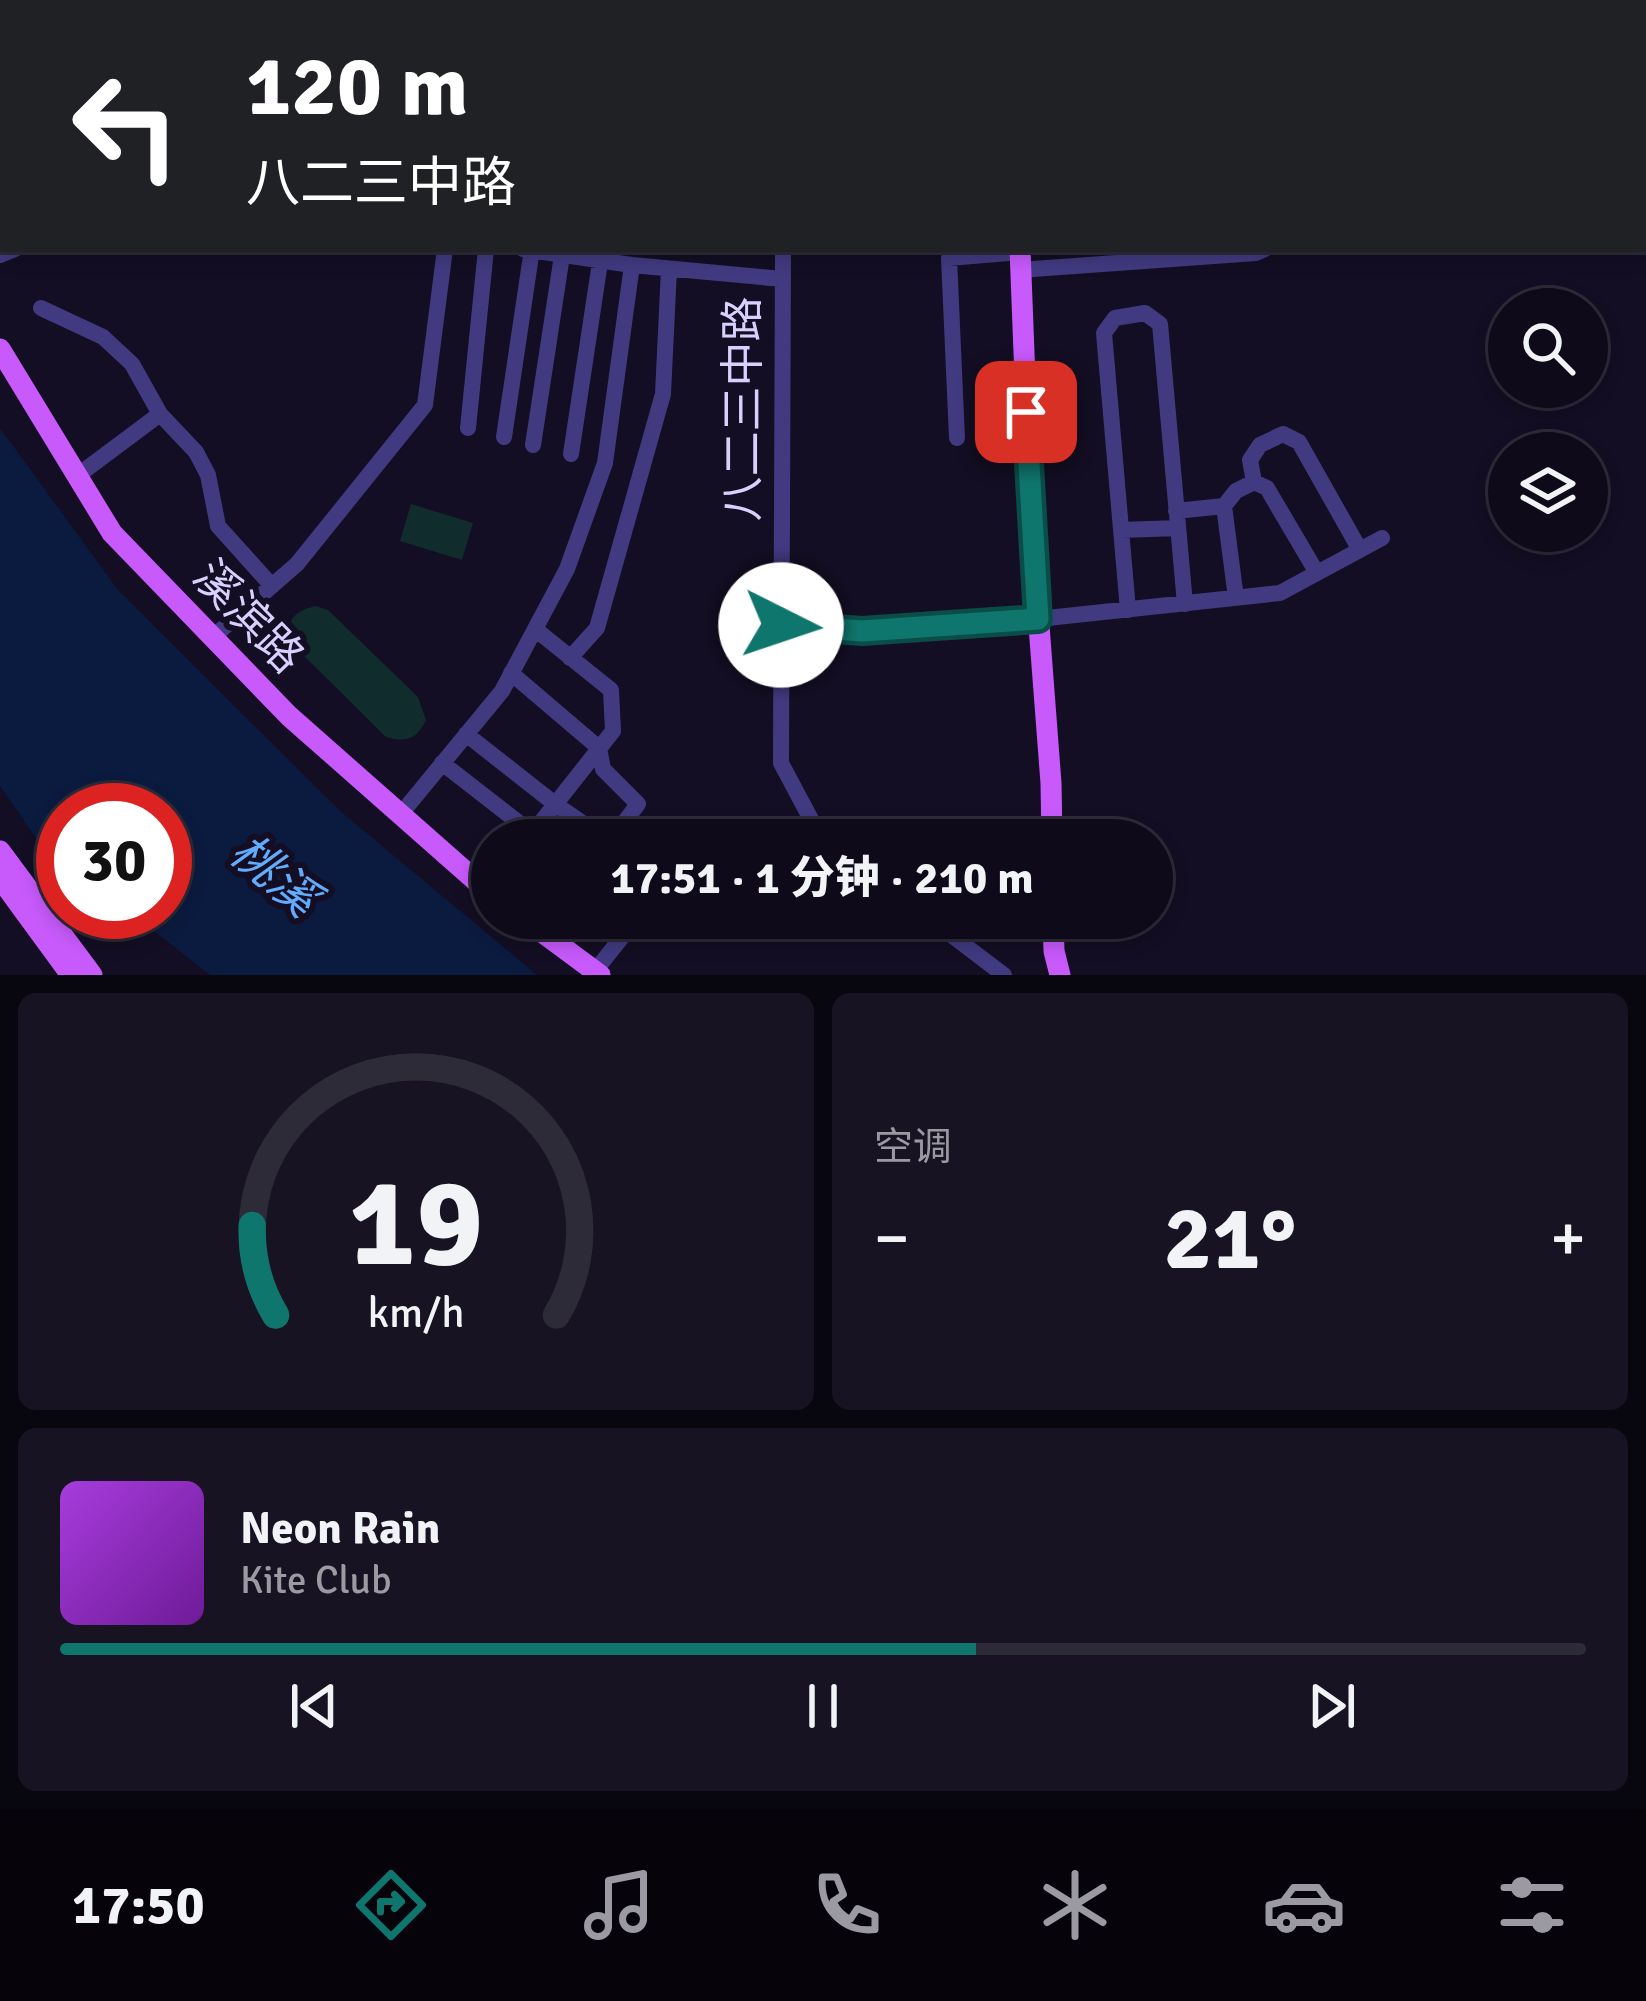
<!DOCTYPE html>
<html lang="zh">
<head>
<meta charset="utf-8">
<style>
	:root { --surface:#0e0a1a; --page:#171323; --text:#f1f3f6; --muted:#9b9aa2; --line:#2e2b39; --accent:#0f766e }
	body { margin:0; font-family:Signika,"Noto Sans SC",sans-serif; background:var(--page); color:var(--text); height:100vh; display:flex; flex-direction:column; font-size:45px; white-space:nowrap }
	* { box-sizing:border-box; margin:0 }
	p { font-size:39px; color:var(--muted) }
	.icon { flex:none; width:66px; height:66px; fill:none; stroke:currentColor; stroke-width:2; stroke-linecap:round; stroke-linejoin:round }
	.map { position:relative; height:975px; overflow:hidden }
	.panel { display:flex; flex-direction:column; gap:18px; padding:18px; background:#08060e; flex:1 }
	.panel>* { flex:none }
	.hud { position:absolute; left:0px; top:0px; width:1647px; height:252px; box-shadow:0 6px 18px #0003,0 0 0 3px var(--line); background:#202124; color:#fff; overflow:hidden }
	.fabs { position:absolute; left:1488px; top:288px; display:grid; gap:24px }
	.fabs a { display:grid; place-items:center; width:120px; height:120px; border-radius:50%; background:var(--surface); box-shadow:0 6px 18px #0003,0 0 0 3px var(--line); font-size:60px }
	.speed { position:absolute; left:36px; top:783px; display:flex; gap:24px; font-size:60px; font-weight:700; text-align:center }
	.speed>* { display:grid; place-content:center; width:156px; height:156px; border-radius:50%; background:var(--surface); box-shadow:0 6px 18px #0003,0 0 0 3px var(--line); line-height:1 }
	.speed .limit { border:18px solid #d22; background:#fff; color:#111 }
	.pin { position:absolute; display:grid; place-items:center; width:102px; height:102px; color:#fff; margin:-51px; border-radius:24px; box-shadow:0 6px 18px #0006 }
	.me { position:absolute; width:132px; margin:-66px; rotate:94deg; stroke-linejoin:round; filter:drop-shadow(0 0 9px #0008) }
	.turn { display:flex; align-items:center; gap:42px; height:252px; padding:0 48px; font-size:54px }
	.turn .icon { width:156px; height:156px; stroke-width:2.5 }
	.turn b { display:block; font-size:84px; line-height:102px }
	.big { font-size:90px; font-weight:800; line-height:1.1 }
	.panel .card { flex:1; display:flex; flex-direction:column; justify-content:center; gap:18px; min-width:0; padding:0 42px; border-radius:18px; background:var(--page) }
	.panel .dial { align-items:center; gap:0 }
	.dial svg { height:312px; overflow:visible; fill:none; stroke:var(--line); stroke-width:7; stroke-linecap:round; text-anchor:middle }
	.dial text { fill:var(--text); stroke:none }
	.song { display:flex; align-items:center; gap:36px }
	.cover { width:144px; height:144px; border-radius:18px; background:linear-gradient(135deg,hsl(280 70% 55%),hsl(280 70% 35%)) }
	.played { height:12px; border-radius:6px; background:linear-gradient(90deg,var(--accent) 60%,var(--line) 60%) }
	.keys { display:flex; justify-content:space-around; direction:ltr }
	.heat { display:flex; justify-content:space-between; align-items:center; font-size:66px; direction:ltr }
	.panel .tiles { flex:1; display:grid; gap:18px; grid-template-columns:1fr 1fr }
	.card:last-child { grid-column:span 2 }
	.trip { position:absolute; left:471px; top:819px; width:702px; height:120px; border-radius:60px; background:var(--surface); box-shadow:0 6px 18px #0003,0 0 0 3px var(--line); font-weight:800; line-height:120px; text-align:center }
	.menu { display:flex; height:192px; justify-content:space-around; align-items:center; background:#06040a; color:var(--muted) }
	.menu .icon { width:84px; height:84px }
	.menu .current { color:var(--accent) }
	.menu b { font-size:54px; color:var(--text) }
	.map>svg:first-child { display:block }
</style>
</head>
<body>
<div class="map">
<svg width="1646" height="975" viewBox="0 0 1646 975">
	<rect width="100%" height="100%" fill="#130e23"/>
	<path fill="#112c2c" d="M411,504L473,523L462,560L400,541Z
		M316,606L328,610L418,697L426,720C417,739 406,743 386,737L295,647C285,623 290,612 316,606Z"/>
	<path fill="#0b1b3f" d="M0,428L118,590L339,810L537,975H210L130,912H165V810H63V859L37,839L0,786Z"/>
	<g fill="none" stroke-linecap="round" stroke-linejoin="round">
		<path stroke="#413a81" stroke-width="16" d="M1326,0L1328,3
			M57,3L58,0
			M178,3V0
			M222,3L223,0
			M311,3L312,0
			M517,3L518,0
			M560,3V0
			M595,3V0
			M635,3L636,0
			M784,3V0
			M1186,3L1191,0
			M1644,54L1646,53
			M0,83L3,89
			M0,233L3,239
			M523,249L632,265L782,279
			M783,249L781,763L814,825L832,840
			M0,255L15,249
			M1019,270L1256,253L1265,249
			M41,308L103,337L132,364L160,414L196,452L208,475L218,526L272,586
			M468,428L486,249
			M504,437L532,249
			M957,438L949,258L1020,252
			M533,445L563,249
			M571,454L602,249
			M77,476L160,414
			M1254,482L1250,460L1260,445L1283,434L1299,442L1360,550
			M1224,506L1236,598
			M1176,511L1224,506L1236,491L1254,482L1267,488L1317,573
			M1121,530L1178,528
			M1128,610L1104,333L1115,318L1145,313L1160,324L1185,604
			M781,625L862,631L1038,619L1280,593L1382,538
			M213,637L297,564L425,405L445,249
			M570,658L597,628L663,394L669,269
			M511,673L599,748L603,769L638,804L611,840
			M466,734L555,804L607,840
			M442,763L541,840
			M400,815L502,691L567,569L605,463L632,265
			M527,840L613,731L611,690L535,629
			M929,918L1004,975
			M595,971L634,922L633,918"/>
		<path stroke="#c85afc" stroke-width="21" d="M937,0L939,3
			M1020,249L1030,508L1051,783L1052,840
			M0,349L112,533L289,716L492,895
			M0,851L92,975
			M0,878L71,975
			M523,918L600,975
			M1053,918L1054,951L1060,975"/>
	</g>
	<g fill="none" stroke-linecap="round" stroke-linejoin="round">
		<g stroke="#0a4d48" stroke-width="30">
			<path id="route" d="M781,625L862,631L1038,619L1026,412"/>
		</g>
		<use href="#route" stroke="#0f766e" stroke-width="21"/>
	</g>
	<g text-anchor="middle" dominant-baseline="central" stroke-width="12" stroke-linejoin="round" paint-order="stroke">
		<g font-size="45" fill="#d8d1fe" stroke="#130e23">
			<text transform="translate(743 409) rotate(-90)">八二三中路</text>
			<text transform="translate(248 617) rotate(46)">溪滨路</text>
		</g>
		<g font-size="48" font-style="italic" fill="#61acfc" stroke="#130e23">
			<text transform="translate(274 876) rotate(40)">桃溪</text>
		</g>
	</g>
</svg>
<div class="fabs">
<a><svg class="icon" aria-label="search" viewBox="0 0 24 24"><circle cx="10" cy="10" r="6"/><path d="M15 15l6 6"/></svg></a>
<a><svg class="icon" aria-label="layers" viewBox="0 0 24 24"><path d="M12 4l9 5-9 5-9-5zM3 14l9 5 9-5"/></svg></a>
</div>
<div class="speed"><div class="limit">30</div></div>
<div class="pin" style="left:1026px;top:412px;background:#d93025"><svg class="icon" aria-label="arrive" viewBox="0 0 24 24"><path d="M6 21V4h12l-3 4 3 4H6"/></svg></div>
<svg class="me" style="left:781px;top:625px" viewBox="-20 -20 40 40"><circle r="19" fill="#fff"/><path d="M0-13L10 11 0 6-10 11z" fill="#0f766e"/></svg>
<div class="trip">17:51 · 1 分钟 · 210 m</div>
<div class="hud">
<div class="turn"><svg class="icon" aria-label="left" viewBox="0 0 24 24"><path d="M17 20v-9H6M10 6l-5 5 5 5"/></svg><div><b>120 m</b>八二三中路</div></div>
</div>
</div>
<section class="panel">
<div class="tiles">
<div class="card dial"><svg viewBox="0 0 100 80">
<path d="M14 69A42 42 0 1 1 86 69"/>
<path d="M14 69A42 42 0 0 1 8 46" stroke="#0f766e"/>
<text x="50" y="56" font-size="32" font-weight="700">19</text>
<text x="50" y="72" font-size="11">km/h</text>
</svg></div>
<div class="card"><p>空调</p>
<div class="heat"><a>−</a><b class="big">21°</b><a>+</a></div>
</div>
<div class="card">
<div class="song"><i class="cover"></i><div><b>Neon Rain</b><p>Kite Club</p></div></div>
<div class="played"></div>
<div class="keys"><svg class="icon" aria-label="previous" viewBox="0 0 24 24"><path d="M18 5L8 12l10 7zM5 5v14"/></svg><svg class="icon" aria-label="pause" viewBox="0 0 24 24"><path d="M8 5v14M16 5v14"/></svg><svg class="icon" aria-label="next" viewBox="0 0 24 24"><path d="M6 5l10 7-10 7zM19 5v14"/></svg></div>
</div>
</div>
</section>
<nav class="menu">
<b>17:50</b>
<svg class="icon current" aria-label="directions" viewBox="0 0 24 24"><path d="M12 3l9 9-9 9-9-9zM9 14v-3h6M13 9l2 2-2 2"/></svg>
<svg class="icon" aria-label="music" viewBox="0 0 24 24"><path d="M9 18V5l10-2v13"/><circle cx="6" cy="18" r="3"/><circle cx="16" cy="16" r="3"/></svg>
<svg class="icon" aria-label="phone" viewBox="0 0 24 24"><path d="M5 4h4l2 5-3 2q2 4 5 5l2-3 5 2v4C11 20 4 13 5 4z"/></svg>
<svg class="icon" aria-label="climate" viewBox="0 0 24 24"><path d="M12 3v18M4 7l16 10M4 17L20 7"/></svg>
<svg class="icon" aria-label="car" viewBox="0 0 24 24"><path d="M5 17H2v-5l4-1 3-4h7l3 4 3 1v5h-3M9 17h6M6 11h13"/><circle cx="7" cy="17" r="2"/><circle cx="17" cy="17" r="2"/></svg>
<svg class="icon" aria-label="filters" viewBox="0 0 24 24"><path d="M4 7h16M4 17h16"/><circle cx="9" cy="7" r="2"/><circle cx="15" cy="17" r="2"/></svg>
</nav>
</body>
</html>
